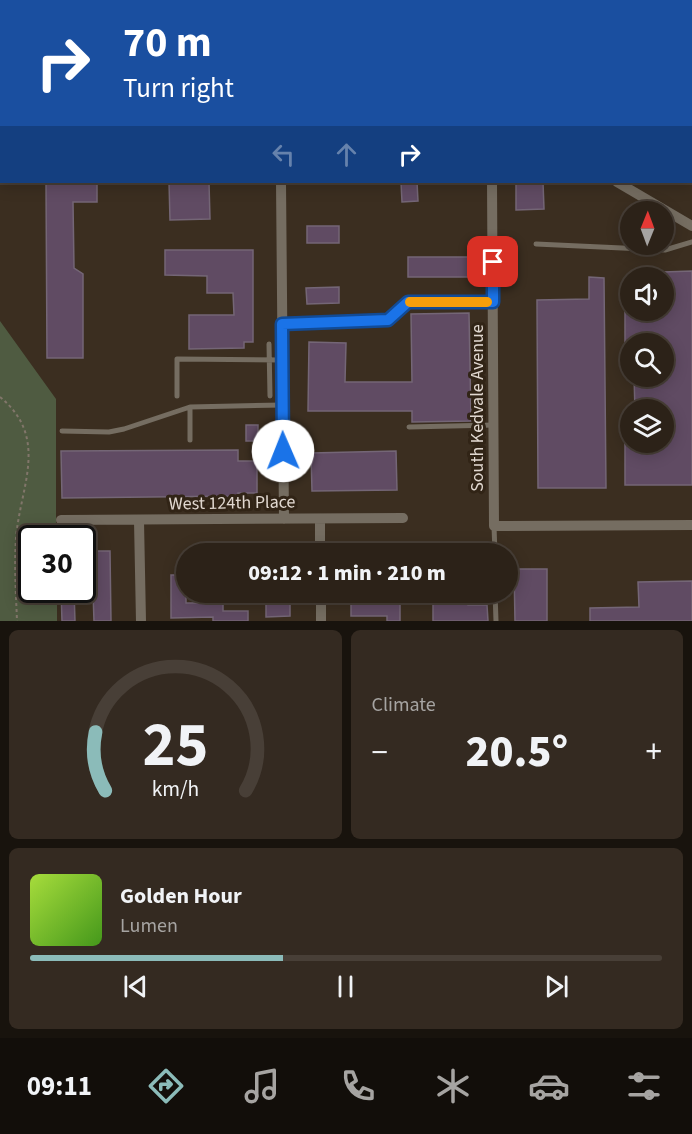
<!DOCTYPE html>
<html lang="en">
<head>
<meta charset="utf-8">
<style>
	:root { --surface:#2c2218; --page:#342a21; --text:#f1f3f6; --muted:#a6a4a2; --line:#483f37; --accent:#8bbbb9 }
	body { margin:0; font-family:"Source Sans 3",sans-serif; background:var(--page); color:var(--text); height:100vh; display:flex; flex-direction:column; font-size:22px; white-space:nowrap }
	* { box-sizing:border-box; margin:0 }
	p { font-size:20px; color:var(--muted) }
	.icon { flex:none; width:33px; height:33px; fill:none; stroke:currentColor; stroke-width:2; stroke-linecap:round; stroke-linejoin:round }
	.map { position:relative; height:621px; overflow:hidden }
	.details { display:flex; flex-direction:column; gap:9px; padding:9px; background:#18130d; flex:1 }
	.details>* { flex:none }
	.guide { position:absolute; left:0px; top:0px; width:693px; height:183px; box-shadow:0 3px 15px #0003,0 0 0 2px var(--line); background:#1a4fa0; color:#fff; overflow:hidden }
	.needle { width:39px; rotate:1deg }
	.buttons { position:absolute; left:620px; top:201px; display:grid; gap:12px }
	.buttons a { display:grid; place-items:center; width:54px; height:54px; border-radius:50%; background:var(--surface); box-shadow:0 3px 15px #0003,0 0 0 2px var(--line); font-size:30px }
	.speed { position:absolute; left:18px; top:525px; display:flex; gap:12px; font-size:30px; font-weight:700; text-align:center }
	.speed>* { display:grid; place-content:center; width:78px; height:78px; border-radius:50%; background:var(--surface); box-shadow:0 3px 15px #0003,0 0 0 2px var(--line); line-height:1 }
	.speed .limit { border:3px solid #111; border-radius:9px; background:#fff; color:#111 }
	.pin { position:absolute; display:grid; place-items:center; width:51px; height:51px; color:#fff; margin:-26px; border-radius:12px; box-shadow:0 3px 9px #0006 }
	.me { position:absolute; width:66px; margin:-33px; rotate:359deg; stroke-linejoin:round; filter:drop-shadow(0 0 4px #0008) }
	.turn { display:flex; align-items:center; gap:21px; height:126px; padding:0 24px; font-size:27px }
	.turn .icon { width:78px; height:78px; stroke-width:2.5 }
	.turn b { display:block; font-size:42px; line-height:51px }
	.lanes { display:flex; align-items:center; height:57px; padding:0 24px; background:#0003; justify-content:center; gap:30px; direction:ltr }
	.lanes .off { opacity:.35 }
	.big { font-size:45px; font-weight:800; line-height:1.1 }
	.details .widget { flex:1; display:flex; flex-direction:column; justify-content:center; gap:9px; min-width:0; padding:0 21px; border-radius:9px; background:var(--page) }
	.details .dial { align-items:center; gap:0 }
	.dial svg { height:156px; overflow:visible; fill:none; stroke:var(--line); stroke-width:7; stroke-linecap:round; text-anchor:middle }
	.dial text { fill:var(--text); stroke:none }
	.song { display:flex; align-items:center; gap:18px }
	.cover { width:72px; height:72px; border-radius:9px; background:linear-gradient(135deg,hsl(80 70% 55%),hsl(100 70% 35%)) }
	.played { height:6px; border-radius:3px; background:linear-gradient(90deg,var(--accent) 40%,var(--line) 40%) }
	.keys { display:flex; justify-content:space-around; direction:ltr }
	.heat { display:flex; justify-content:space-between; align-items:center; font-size:33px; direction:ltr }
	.details .tiles { flex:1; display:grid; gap:9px; grid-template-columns:1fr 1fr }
	.widget:last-child { grid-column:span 2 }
	.trip { position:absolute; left:176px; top:543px; width:342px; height:60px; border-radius:30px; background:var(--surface); box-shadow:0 3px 15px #0003,0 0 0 2px var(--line); font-weight:800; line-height:60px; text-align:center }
	.menu { display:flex; height:96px; justify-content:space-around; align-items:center; background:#120e0a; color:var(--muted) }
	.menu .icon { width:42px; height:42px }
	.menu .selected { color:var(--accent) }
	.menu b { font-size:27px; color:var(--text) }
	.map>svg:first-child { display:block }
</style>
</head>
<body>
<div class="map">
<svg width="692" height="621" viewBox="0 0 692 621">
	<rect width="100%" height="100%" fill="#3b2e20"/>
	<path fill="#4f5b41" d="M0,321L56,399V538H32V590H57V621H0Z"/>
	<path fill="#604b63" stroke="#746676" stroke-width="1.5" d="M46,182H97V202H73L74,268L83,274V358H47Z
		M169,182H209L210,219L170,220Z
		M401,182H417L418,201L402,202Z
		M516,182H543L544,209L516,210Z
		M307,226H339V243H307Z
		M165,250H253V342H244V348L189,349V315H234L233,293H207V276L165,275Z
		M408,257H471V277H408Z
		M692,271V485H625V443L663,442V410H635L634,376H663V344H625V310H663V272Z
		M589,277L604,278L606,488H538L537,300L589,299Z
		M339,287V303L307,304L306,288Z
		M469,313L471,421L412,422V411H308L309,342L346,343L345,382H412L411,314Z
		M246,425H258V441H246Z
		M238,450V461H257V493H238V496L62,498L61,451Z
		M396,451L397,490L312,491L311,453Z
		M84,551H110L111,621H94L93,592H85Z
		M514,569H547V621H515Z
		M171,575H186V603H210V592H223V611H248V621H213V617L171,618Z
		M692,581V621H590V608L639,607L638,582Z
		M61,590H74L75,621H62Z
		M387,592H400V621H387V616H351V600H387Z
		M433,592H468V605H487L488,621H433Z
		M266,602H290V616L266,617Z"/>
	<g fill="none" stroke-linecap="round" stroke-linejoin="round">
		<path stroke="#81766a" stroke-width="2" stroke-dasharray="3 3" stroke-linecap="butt" d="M0,397C50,438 20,487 16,538C14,566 16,594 17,621"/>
		<path stroke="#756d61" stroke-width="5" d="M36,0V2
			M71,0V2
			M536,244L665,250L692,242
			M282,324L388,320L408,302H492
			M269,344L270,396
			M177,396V359L282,360
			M409,427L494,425
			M62,431L109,432L124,429L190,407L283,405
			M190,440V407
			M494,526L495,554
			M495,592L496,621"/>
		<path stroke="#756d61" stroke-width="10" d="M280,0V2
			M411,0V2
			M281,182L284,519
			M492,182L494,526L692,525
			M617,182L692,226
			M320,519V554
			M61,520L403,518
			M139,521L141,621
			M321,592V621"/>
		<g stroke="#cec4bc" stroke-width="6">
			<path id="rail" d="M550,0L552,2
				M566,0L568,2
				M692,78V79"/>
		</g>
		<use href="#rail" stroke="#312416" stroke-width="4" stroke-dasharray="11" stroke-linecap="butt"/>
	</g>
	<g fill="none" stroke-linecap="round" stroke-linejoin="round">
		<g stroke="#114b97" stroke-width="15">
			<path id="route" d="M283,451L282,324L388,320L408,302H493V262"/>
		</g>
		<use href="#route" stroke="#1a73e8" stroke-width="10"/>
		<path stroke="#f59e0b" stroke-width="10" d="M410,302H487"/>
	</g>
	<g text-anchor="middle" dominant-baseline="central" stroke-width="6" stroke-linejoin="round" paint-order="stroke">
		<g font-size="18" fill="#e1d8d0" stroke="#312416">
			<text transform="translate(477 408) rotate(-90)">South Kedvale Avenue</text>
			<text transform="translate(232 503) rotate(-1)">West 124th Place</text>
		</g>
	</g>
</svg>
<div class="buttons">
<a><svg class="needle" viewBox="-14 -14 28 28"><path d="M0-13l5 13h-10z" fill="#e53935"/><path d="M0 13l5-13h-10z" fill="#a6a4a2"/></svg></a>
<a><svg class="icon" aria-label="sound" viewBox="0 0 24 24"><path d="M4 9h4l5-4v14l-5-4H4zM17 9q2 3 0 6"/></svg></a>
<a><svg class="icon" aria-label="search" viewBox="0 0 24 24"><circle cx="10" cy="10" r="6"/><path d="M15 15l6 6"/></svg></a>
<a><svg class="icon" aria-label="layers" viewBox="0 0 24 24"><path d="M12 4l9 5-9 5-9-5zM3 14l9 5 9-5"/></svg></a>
</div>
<div class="speed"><div class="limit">30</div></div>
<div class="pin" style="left:493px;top:262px;background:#d93025"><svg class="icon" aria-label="arrive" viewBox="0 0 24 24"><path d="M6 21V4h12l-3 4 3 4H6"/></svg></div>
<svg class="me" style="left:283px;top:451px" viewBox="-20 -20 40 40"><circle r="19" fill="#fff"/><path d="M0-13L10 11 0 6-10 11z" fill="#1a73e8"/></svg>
<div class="trip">09:12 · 1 min · 210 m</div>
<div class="guide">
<div class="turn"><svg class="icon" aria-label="right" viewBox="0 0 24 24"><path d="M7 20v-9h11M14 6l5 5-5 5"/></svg><div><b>70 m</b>Turn right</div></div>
<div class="lanes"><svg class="icon off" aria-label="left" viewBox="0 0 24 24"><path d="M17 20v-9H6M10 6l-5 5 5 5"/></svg><svg class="icon off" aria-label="ahead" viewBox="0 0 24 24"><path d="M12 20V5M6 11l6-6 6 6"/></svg><svg class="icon" aria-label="right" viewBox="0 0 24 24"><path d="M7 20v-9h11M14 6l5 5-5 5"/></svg></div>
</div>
</div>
<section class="details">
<div class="tiles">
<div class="widget dial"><svg viewBox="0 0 100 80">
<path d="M14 69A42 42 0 1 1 86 69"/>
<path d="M14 69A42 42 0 0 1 9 39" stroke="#8bbbb9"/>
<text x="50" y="56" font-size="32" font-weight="700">25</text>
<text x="50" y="72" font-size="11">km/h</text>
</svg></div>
<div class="widget"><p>Climate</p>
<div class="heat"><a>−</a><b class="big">20.5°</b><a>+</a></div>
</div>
<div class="widget">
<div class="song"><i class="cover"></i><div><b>Golden Hour</b><p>Lumen</p></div></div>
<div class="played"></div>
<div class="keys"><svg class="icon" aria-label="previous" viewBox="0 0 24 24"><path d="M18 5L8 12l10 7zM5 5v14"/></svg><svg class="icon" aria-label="pause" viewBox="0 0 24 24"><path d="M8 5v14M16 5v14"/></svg><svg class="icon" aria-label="next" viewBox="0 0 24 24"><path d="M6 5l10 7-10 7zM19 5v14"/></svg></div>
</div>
</div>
</section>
<nav class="menu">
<b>09:11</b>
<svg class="icon selected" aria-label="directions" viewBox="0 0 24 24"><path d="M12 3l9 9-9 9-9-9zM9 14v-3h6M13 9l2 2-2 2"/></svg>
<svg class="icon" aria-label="music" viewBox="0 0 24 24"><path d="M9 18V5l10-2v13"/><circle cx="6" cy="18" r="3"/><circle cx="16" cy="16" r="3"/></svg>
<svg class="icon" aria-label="phone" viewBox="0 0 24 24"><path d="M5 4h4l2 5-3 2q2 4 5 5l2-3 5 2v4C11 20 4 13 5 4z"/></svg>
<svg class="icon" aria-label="climate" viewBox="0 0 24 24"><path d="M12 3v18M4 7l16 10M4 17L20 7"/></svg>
<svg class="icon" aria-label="car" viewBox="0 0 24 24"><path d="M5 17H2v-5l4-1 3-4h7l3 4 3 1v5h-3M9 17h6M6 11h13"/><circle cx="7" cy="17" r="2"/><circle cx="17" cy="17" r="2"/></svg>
<svg class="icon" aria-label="filters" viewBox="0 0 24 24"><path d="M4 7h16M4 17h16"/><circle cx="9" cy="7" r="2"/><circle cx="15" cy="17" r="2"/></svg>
</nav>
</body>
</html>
